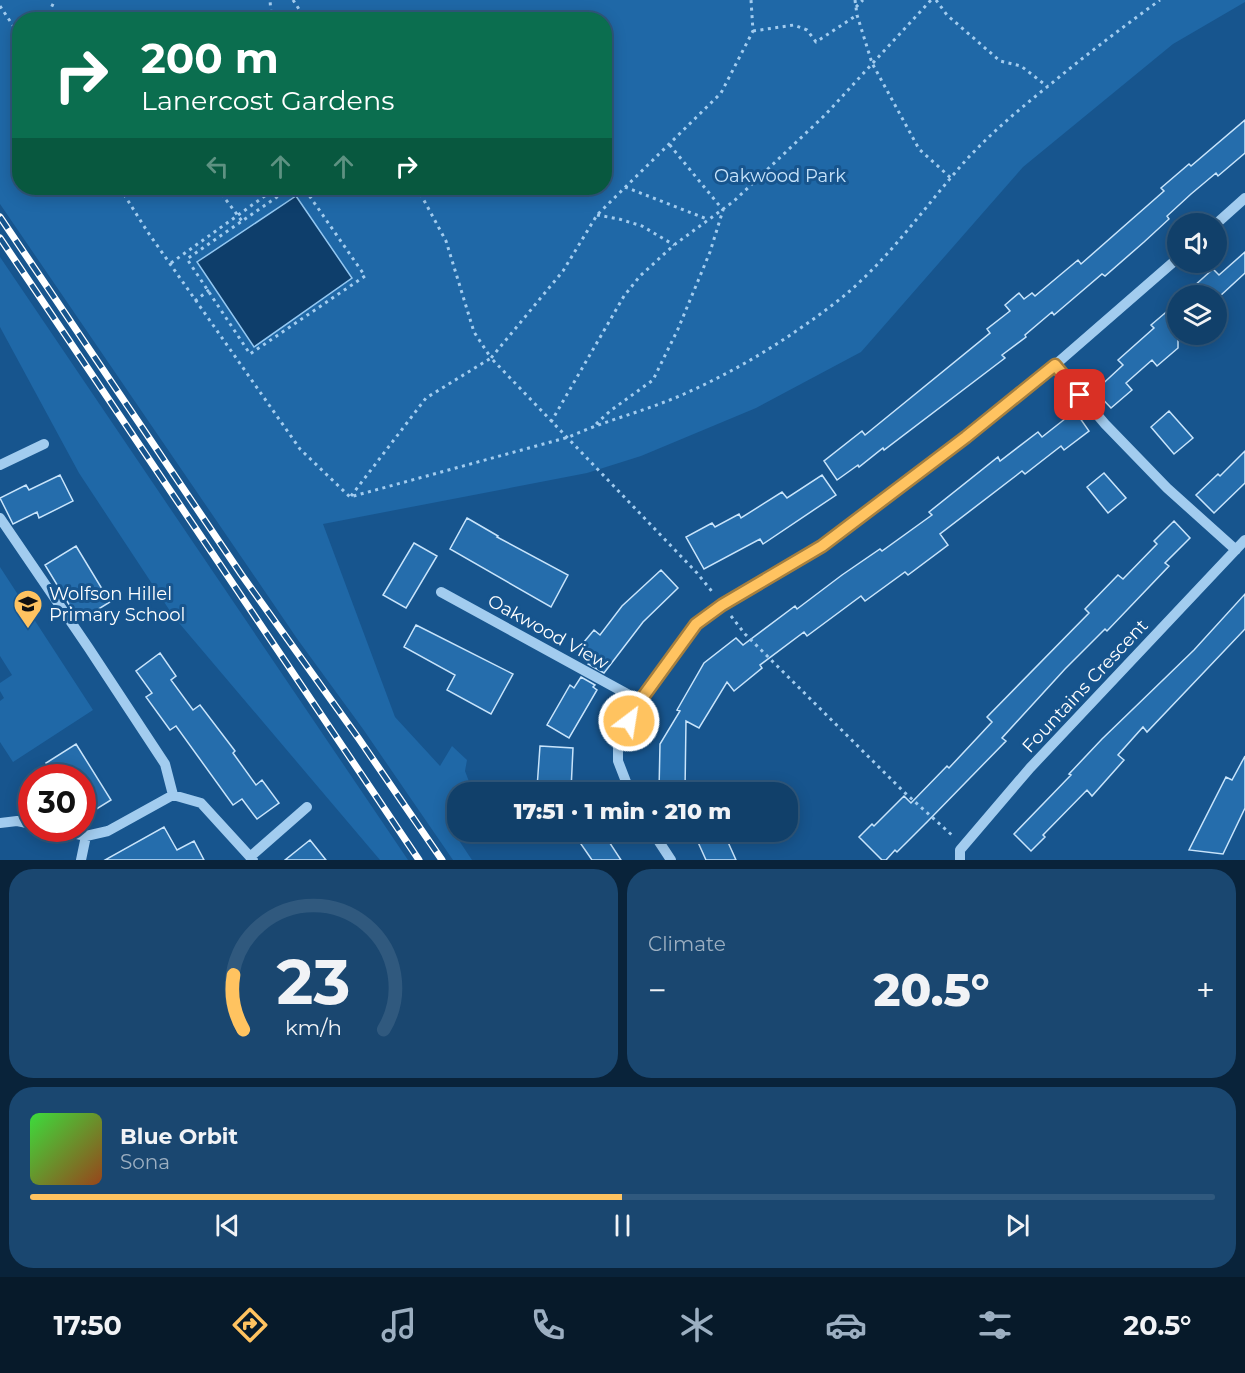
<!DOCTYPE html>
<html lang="en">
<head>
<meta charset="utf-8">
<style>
	:root { --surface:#11406a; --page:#1a4770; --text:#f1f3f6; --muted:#9cafc1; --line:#30597e; --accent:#ffc360 }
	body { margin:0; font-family:Montserrat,sans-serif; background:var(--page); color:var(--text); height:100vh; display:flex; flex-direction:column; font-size:22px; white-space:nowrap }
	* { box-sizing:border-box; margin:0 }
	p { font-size:20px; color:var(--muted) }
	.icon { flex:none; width:33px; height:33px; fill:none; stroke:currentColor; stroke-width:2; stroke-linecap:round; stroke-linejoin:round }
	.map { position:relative; height:860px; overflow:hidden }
	.drawer { display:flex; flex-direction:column; gap:9px; padding:9px; background:#09233a; flex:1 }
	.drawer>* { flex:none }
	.hud { position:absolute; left:12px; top:12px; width:600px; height:183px; border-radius:24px; box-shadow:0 3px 15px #0003,0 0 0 2px var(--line); background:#0b6e4f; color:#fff; overflow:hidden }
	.tools { position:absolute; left:1167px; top:213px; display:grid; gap:12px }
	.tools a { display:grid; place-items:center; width:60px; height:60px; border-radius:50%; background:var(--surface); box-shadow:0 3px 15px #0003,0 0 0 2px var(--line); font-size:30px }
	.speed { position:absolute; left:18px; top:764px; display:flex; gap:12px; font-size:30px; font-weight:700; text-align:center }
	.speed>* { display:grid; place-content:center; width:78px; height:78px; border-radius:50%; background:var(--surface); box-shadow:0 3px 15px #0003,0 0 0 2px var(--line); line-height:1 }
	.speed .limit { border:9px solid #d22; background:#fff; color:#111 }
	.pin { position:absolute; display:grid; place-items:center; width:51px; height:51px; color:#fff; margin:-26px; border-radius:12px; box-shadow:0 3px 9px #0006 }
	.me { position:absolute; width:66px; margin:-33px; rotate:31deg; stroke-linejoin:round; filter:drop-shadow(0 0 4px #0008) }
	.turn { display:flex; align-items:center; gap:21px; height:126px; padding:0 30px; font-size:27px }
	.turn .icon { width:78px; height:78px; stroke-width:2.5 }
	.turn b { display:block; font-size:42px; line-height:51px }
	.lanes { display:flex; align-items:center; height:57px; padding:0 30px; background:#0003; justify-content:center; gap:30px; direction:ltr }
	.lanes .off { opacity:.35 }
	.big { font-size:45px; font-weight:800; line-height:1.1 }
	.drawer .tile { flex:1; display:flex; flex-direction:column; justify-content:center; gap:9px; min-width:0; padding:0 21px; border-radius:24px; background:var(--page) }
	.drawer .dial { align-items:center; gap:0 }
	.dial svg { height:156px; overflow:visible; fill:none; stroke:var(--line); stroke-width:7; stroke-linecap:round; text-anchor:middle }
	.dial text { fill:var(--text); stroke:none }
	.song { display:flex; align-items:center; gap:18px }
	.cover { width:72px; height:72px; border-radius:9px; background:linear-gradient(135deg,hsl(120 70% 55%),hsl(20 70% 35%)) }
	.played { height:6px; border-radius:3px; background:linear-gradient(90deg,var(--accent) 50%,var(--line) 50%) }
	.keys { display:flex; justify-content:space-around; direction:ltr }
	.heat { display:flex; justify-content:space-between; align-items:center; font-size:33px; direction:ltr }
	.drawer .tiles { flex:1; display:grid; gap:9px; grid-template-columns:1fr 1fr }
	.tile:last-child { grid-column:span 2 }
	.trip { position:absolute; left:447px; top:782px; width:351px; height:60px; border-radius:24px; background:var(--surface); box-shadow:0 3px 15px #0003,0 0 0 2px var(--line); font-weight:800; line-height:60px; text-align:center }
	.tabs { display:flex; height:96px; justify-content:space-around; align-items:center; background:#071a2a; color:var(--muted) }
	.tabs .icon { width:42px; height:42px }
	.tabs .active { color:var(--accent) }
	.tabs b { font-size:27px; color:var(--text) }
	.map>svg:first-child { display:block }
</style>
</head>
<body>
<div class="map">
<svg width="1245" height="860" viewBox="0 0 1245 860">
	<rect width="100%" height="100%" fill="#17558e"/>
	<path fill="#1f68a7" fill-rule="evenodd" d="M0,0H1245V2L1173,44L1023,167L861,352L756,408L641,456L587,473L323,524L395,717L440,766L452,746L467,760L465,771L473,792H458V831H467L456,836L472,860H453L363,729L298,640L0,204ZM20,20H604V188H20Z
		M0,257L408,860H380L174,617L79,473L0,327Z
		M0,567L93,710L13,762L0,742V701L4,698L0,691V683L12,675L0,656Z"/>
	<path fill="#0e3e6b" stroke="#94c8f2" stroke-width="1.5" d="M296,196L352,278L254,347L197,262Z"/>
	<path fill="#256dac" stroke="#c8e4fb" stroke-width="1.5" d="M1245,120V153L1218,176L1216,173L1191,194L1167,216L1169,219L1144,242L1105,276L1102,274L1054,315L1052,312L1025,335L1026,337L1002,355L1005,358L884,450L883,448L859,467L858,465L837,480L824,461L862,431L865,435L990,333L987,329L1010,311L1005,305L1019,293L1024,299L1032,293L1035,296L1078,260L1081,264L1164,191L1161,188L1189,164L1191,166Z
		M1245,252V273L1220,296H1183L1213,269L1219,275Z
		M1178,302V348L1157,366L1152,360L1126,383L1132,390L1111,408L1095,391L1123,365L1118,360L1154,328L1151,325Z
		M1075,411L1089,431L1064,450L1061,446L1025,474L1022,471L940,534L948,545L908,575L905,572L865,601L861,596L807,636L804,632L760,665L762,668L734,691L727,682L699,728L686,721L685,791H659L660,744L680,711L677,710L704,663L736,638L743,645L795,606L797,609L842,575L880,549L882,551L932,515L929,512L998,457L1000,461L1038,432L1042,437Z
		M1169,411L1193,438L1174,454L1151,427Z
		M1245,451V483L1214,513L1196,495L1218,474L1220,476Z
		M1104,473L1126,498L1108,513L1087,487Z
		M60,475L73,501L39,518L37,512L13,524L0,498L26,485L29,490Z
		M822,475L836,495L763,544L760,539L704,569L686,537L712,523L715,527L739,514L741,518L782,492L787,498Z
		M467,518L498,536L497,537L568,575L551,607L450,549Z
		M1174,521L1190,538L1165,563L1169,566L1107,631L1105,629L1065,669L1002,738L1006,741L928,821L897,852L895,850L886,860H882L859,837L872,824L874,826L904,796L911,803L947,766L949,768L992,722L987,717L1089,613L1085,609L1118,575L1123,579L1157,544L1154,541Z
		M414,543L437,556L406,608L383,595Z
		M76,546L110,602L79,621L45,565Z
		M661,570L678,588L643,622L604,673L588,664L592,658L579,648L594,630L600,635L622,606Z
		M1245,594V629L1147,732L1143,727L1118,755L1124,760L1092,796L1087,790L1043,835L1045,837L1031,851L1014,834L1071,775L1069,774L1102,739L1194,650Z
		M416,625L513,674L491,714L447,690L455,675L404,647Z
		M160,653L176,676L171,680L193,710L200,705L235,751L233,753L256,785L262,780L279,803L257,819L242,799L233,805L176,726L170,730L146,697L152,693L136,671Z
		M581,677L595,685L593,687L597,690L569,738L547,725L570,685L574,688Z
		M76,744L111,800L82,818V777H55L46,763Z
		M540,746L573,748L571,790L537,788Z
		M1245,756V808L1223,854L1189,850L1226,777L1232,780Z
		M164,827L177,850L194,841L204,860H105Z
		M572,831H602L621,860H592Z
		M693,831H723L736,860H706Z
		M310,840L326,860H285Z"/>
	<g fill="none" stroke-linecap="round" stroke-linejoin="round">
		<path stroke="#a2ccef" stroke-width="3" stroke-dasharray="3 4.5" stroke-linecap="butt" d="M293,0L306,20
			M855,0L857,15L872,63L919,149L952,179
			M936,0L947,15L1000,61L1021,66L1048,87
			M0,6L20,36
			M856,7L863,0
			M45,20L55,0
			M269,20L271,13L270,0
			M753,31L794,25L807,30L816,42L857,15
			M625,187L707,219
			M120,188L147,231L300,449L350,497L569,437C606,420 646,411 684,394C738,370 788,339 835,303C887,263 924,207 967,159C993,131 1022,107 1052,83C1087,54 1123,27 1160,0
			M217,188L242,221
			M290,188L187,259L250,354L365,276L304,188
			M327,188L333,193C357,192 387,196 410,188L420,193L446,241L474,332L491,358L563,271L597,215L721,93L753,31L751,0
			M597,215L619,219L642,226L674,245
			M171,263L276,188
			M195,301L209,290
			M551,422L624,296L640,276L674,245L734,201L825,115L931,0
			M596,424L610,411L653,380L678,329L710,252L723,210L669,144
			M351,496L426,398L491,358L697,573L714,594
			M731,616L745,634L904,792L954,837"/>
		<path stroke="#a2ccef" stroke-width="10" d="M1216,224L1245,198
			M1055,365L1105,424L1167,488L1236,550
			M0,465L44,444
			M0,518L88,647L165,764L173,795L108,831L86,836L50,828
			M441,592L640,701
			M630,792L618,761V741L640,701L696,624L722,605L822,546L966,437L1055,365L1178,258
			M173,795L201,803L253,860
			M0,823L17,821L32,824
			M652,831L671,860
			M250,857L307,807
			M81,860L86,836
			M960,860V850L1030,768L1245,540"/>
		<g stroke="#fff" stroke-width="7">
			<path id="rail" d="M0,217L241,574L359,739L442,860
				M0,238L419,860"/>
		</g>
		<use href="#rail" stroke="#17558e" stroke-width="4.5" stroke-dasharray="14" stroke-linecap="butt"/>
	</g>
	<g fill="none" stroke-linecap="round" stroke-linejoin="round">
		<g stroke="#a67f3e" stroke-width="15">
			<path id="route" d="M629,721L640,701L696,624L722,605L822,546L966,437L1055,365L1080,395"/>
		</g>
		<use href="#route" stroke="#ffc360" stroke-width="10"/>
	</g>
	<defs>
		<g id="school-pin" transform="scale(1.5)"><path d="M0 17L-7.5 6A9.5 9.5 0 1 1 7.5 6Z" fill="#ffc360" stroke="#17558e"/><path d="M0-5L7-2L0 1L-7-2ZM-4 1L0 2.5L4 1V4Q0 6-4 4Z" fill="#111"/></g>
	</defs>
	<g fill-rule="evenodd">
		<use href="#school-pin" x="28" y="604"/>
	</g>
	<g text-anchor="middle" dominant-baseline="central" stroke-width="6" stroke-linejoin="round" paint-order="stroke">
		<g font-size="18" fill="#c8e4fb" stroke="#17558e">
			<text x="780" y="176">Oakwood Park</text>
		</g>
		<g font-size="18" fill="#fff" stroke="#17558e" text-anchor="start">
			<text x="49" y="594">Wolfson Hillel<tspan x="49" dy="21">Primary School</tspan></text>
		</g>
		<g font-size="18" fill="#fff" stroke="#17558e">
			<text transform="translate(548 632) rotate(29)">Oakwood View</text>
			<text transform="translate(1085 686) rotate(-47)">Fountains Crescent</text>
		</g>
	</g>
</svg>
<div class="tools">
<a><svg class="icon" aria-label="sound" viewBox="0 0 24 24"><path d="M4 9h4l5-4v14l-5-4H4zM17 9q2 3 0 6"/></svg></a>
<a><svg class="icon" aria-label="layers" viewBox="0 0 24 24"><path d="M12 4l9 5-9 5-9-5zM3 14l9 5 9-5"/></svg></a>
</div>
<div class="speed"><div class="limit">30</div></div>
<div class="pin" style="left:1080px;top:395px;background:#d93025"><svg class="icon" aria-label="arrive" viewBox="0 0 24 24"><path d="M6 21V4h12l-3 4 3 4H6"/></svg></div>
<svg class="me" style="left:629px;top:721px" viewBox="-20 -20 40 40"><circle r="17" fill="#ffc360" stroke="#fff" stroke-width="3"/><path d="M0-11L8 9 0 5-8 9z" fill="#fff"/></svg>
<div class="trip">17:51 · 1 min · 210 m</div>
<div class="hud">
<div class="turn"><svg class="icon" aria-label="right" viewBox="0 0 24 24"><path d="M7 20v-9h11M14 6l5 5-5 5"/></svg><div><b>200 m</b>Lanercost Gardens</div></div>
<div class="lanes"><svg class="icon off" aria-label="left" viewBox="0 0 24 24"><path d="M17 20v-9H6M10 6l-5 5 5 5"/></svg><svg class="icon off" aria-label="ahead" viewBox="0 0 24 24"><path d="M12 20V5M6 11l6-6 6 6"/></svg><svg class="icon off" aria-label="ahead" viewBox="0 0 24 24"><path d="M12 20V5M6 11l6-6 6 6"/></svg><svg class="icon" aria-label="right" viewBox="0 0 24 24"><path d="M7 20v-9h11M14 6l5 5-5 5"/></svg></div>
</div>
</div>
<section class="drawer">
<div class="tiles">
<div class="tile dial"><svg viewBox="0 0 100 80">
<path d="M14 69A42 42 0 1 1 86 69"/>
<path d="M14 69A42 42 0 0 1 9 41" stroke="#ffc360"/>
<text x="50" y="56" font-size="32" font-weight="700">23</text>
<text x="50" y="72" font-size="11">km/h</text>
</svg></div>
<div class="tile"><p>Climate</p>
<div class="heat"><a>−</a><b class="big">20.5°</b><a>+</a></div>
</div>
<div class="tile">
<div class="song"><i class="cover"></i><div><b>Blue Orbit</b><p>Sona</p></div></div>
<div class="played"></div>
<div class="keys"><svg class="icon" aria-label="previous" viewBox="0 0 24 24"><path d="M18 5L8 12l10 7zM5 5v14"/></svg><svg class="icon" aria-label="pause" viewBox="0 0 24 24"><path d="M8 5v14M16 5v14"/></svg><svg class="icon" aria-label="next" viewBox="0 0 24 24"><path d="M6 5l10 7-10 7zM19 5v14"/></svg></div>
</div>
</div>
</section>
<nav class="tabs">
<b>17:50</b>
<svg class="icon active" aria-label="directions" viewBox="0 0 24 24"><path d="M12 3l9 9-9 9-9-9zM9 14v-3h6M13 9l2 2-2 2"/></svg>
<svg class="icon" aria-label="music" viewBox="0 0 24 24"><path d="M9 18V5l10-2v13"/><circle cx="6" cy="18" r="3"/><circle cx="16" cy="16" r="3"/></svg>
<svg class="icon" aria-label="phone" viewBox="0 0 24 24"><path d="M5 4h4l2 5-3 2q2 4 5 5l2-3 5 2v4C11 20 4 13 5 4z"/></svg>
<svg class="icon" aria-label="climate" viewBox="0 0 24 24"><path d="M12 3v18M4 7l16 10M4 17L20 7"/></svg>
<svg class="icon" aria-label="car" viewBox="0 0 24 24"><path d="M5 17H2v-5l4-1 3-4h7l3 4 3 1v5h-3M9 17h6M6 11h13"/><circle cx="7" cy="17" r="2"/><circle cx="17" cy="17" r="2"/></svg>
<svg class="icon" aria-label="filters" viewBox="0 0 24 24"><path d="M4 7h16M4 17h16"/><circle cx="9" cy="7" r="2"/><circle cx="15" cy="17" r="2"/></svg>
<b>20.5°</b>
</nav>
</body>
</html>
